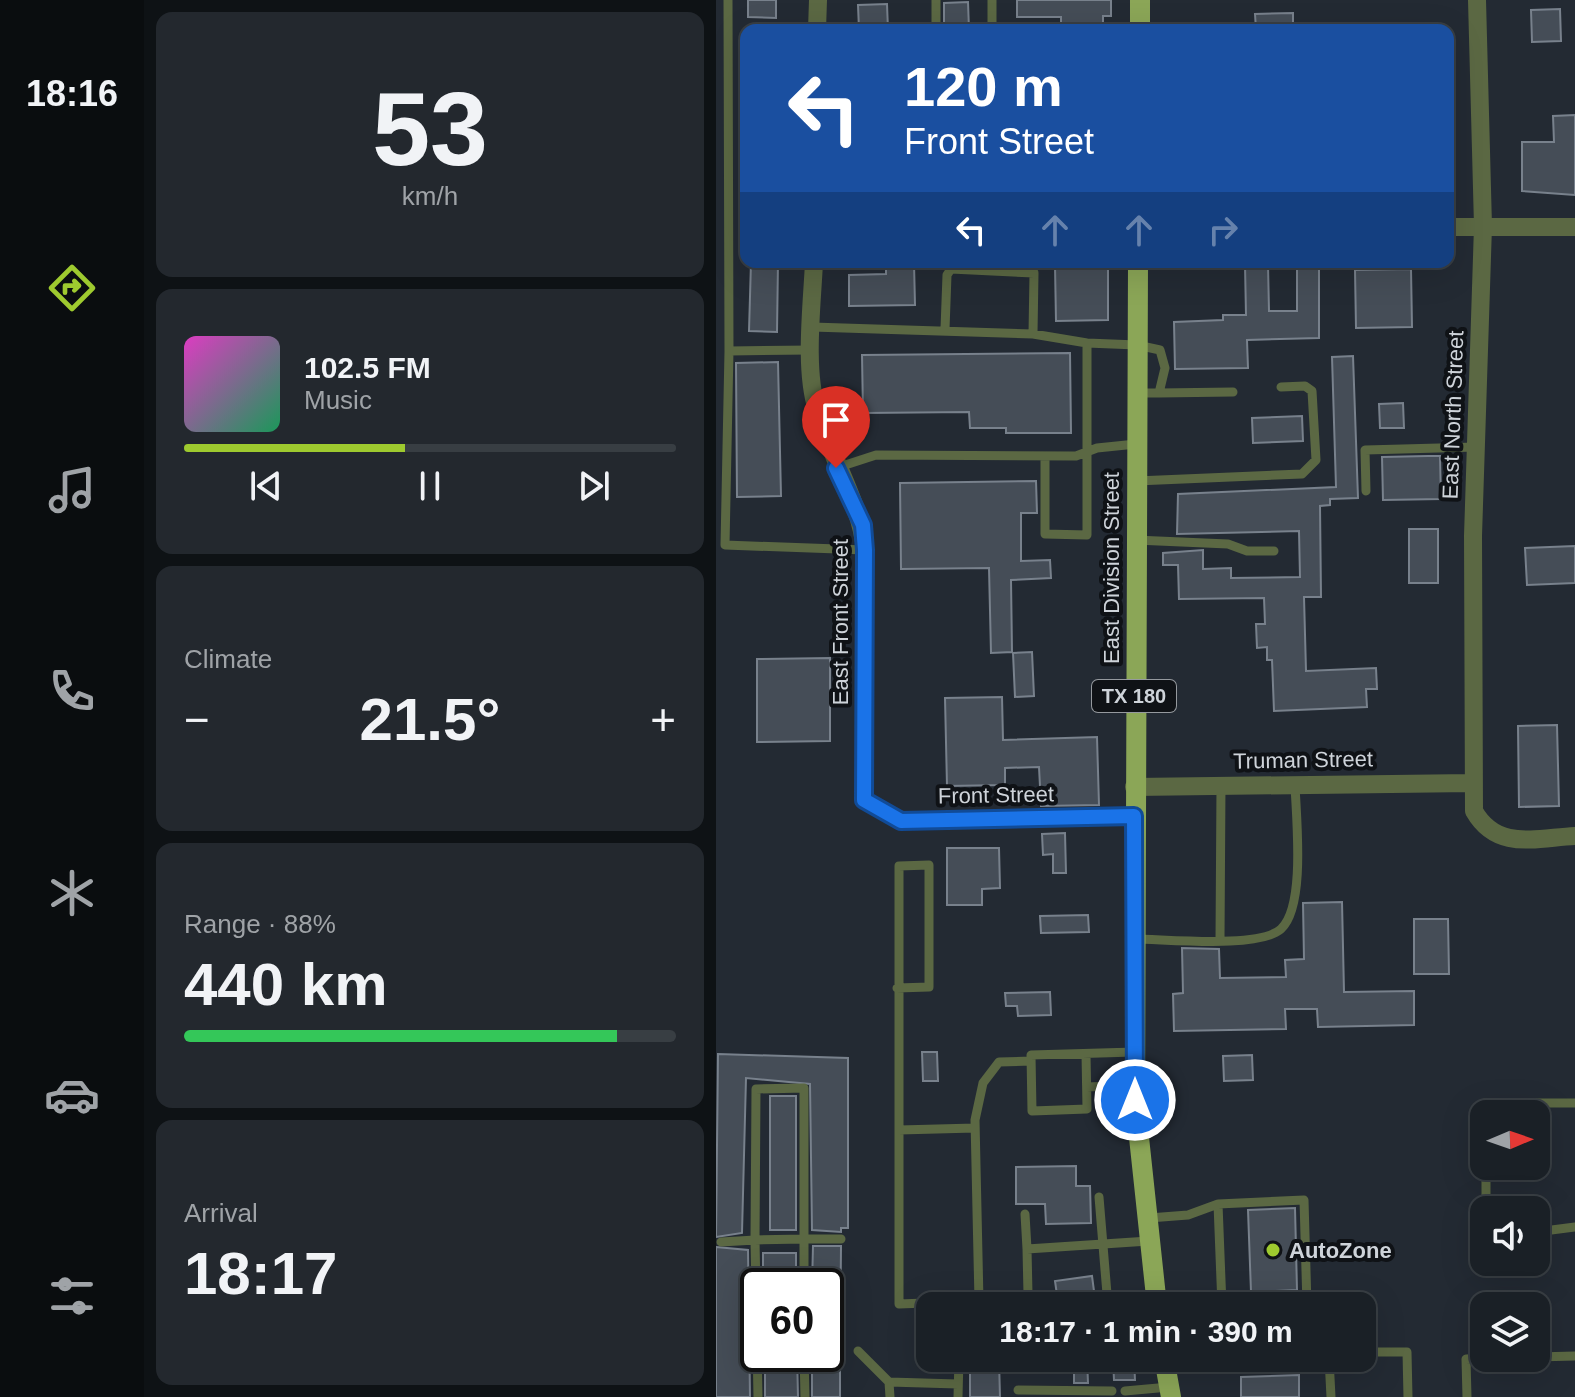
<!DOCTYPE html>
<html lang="en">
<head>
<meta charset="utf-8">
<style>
	:root { --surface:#1a2026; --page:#23282e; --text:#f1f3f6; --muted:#9fa3a7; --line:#383e43; --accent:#9eca2f }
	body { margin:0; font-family:Arial,sans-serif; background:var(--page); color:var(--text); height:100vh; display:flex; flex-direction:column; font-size:30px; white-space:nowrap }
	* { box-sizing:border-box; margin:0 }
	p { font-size:26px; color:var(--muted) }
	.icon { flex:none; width:44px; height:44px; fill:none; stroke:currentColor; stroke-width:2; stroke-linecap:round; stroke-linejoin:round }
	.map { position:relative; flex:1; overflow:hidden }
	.sheet { display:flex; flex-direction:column; gap:12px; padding:12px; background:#0e1215; width:572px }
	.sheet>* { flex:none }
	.banner { position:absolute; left:24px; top:24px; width:714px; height:244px; border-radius:16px; box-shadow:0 8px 32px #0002,0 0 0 2px var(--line); background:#1a4fa0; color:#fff; overflow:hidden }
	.needle { width:52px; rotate:88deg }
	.fabs { position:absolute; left:754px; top:1100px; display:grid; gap:16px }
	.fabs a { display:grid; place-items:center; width:80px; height:80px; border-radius:16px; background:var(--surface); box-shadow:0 8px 32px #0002,0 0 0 2px var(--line); font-size:40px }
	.speed { position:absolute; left:24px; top:1268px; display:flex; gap:16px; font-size:40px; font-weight:700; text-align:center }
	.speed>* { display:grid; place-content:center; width:104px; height:104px; border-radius:50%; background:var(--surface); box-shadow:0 8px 32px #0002,0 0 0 2px var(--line); line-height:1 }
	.speed .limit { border:4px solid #111; border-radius:12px; background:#fff; color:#111 }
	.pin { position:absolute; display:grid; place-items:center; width:68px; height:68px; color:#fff; margin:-82px -34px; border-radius:50% 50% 50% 0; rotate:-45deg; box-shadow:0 0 8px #0007 }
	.pin .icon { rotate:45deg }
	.me { position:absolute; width:88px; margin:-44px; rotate:0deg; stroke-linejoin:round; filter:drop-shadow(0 0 6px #0008) }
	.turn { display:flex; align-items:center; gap:28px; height:168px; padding:0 32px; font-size:36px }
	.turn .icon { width:104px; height:104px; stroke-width:2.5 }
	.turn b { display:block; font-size:56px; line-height:68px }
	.lanes { display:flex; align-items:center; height:76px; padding:0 32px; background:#0003; justify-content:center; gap:40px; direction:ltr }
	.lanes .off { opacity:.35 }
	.big { font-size:60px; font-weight:800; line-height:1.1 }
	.sheet .widget { flex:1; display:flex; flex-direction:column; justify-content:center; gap:12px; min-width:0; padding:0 28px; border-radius:16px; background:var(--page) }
	.sheet .dial { align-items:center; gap:0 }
	.dial b { font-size:104px; line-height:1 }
	.song { display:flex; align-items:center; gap:24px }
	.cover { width:96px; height:96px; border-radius:12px; background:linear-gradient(135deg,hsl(310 70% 55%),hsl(150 70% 35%)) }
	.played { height:8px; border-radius:4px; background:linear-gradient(90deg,var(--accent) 45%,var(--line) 45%) }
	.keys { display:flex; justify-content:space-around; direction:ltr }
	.heat { display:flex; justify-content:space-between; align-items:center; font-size:44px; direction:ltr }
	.charge { height:12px; border-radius:6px; background:linear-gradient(90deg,#34c759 88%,var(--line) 0) }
	.trip { position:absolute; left:200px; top:1292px; width:460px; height:80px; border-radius:16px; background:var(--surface); box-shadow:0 8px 32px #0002,0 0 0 2px var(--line); font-weight:800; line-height:80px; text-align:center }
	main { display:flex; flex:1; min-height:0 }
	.tabs { display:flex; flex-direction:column; width:144px; justify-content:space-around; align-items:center; background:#0a0d0f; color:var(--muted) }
	.tabs .icon { width:56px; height:56px }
	.tabs .on { color:var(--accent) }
	.tabs b { font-size:36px; color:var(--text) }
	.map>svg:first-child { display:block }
</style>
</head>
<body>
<main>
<nav class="tabs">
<b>18:16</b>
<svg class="icon on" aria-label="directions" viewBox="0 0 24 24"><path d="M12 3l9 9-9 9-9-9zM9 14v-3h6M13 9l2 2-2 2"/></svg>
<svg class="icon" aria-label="music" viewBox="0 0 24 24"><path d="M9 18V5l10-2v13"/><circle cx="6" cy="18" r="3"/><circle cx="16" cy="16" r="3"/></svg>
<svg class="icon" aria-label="phone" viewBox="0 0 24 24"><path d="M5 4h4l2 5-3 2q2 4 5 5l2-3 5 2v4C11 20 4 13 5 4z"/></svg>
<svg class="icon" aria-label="climate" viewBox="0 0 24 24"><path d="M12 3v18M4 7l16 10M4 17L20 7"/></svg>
<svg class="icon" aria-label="car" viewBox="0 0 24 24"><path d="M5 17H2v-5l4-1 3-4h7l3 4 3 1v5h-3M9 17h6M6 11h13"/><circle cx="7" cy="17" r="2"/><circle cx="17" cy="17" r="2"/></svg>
<svg class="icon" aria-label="filters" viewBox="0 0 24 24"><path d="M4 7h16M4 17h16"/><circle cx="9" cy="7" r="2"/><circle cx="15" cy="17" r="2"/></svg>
</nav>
<section class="sheet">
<div class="widget dial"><b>53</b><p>km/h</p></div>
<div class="widget">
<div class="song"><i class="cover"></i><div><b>102.5 FM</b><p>Music</p></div></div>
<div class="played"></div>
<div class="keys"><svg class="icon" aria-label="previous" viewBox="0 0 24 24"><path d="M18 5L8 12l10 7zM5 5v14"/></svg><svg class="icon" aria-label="pause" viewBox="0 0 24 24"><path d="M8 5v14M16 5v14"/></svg><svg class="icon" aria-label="next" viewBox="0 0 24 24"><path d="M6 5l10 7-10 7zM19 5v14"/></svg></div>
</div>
<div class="widget"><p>Climate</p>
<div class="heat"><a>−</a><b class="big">21.5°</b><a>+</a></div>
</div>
<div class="widget"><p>Range · 88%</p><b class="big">440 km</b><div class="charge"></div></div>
<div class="widget"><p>Arrival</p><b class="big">18:17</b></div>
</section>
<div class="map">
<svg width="859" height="1397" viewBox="0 0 859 1397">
	<rect width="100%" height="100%" fill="#232a33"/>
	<path fill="#454d57" stroke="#78818c" stroke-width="2" d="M32,0H60V18L32,17Z
		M301,0H395V16H387V30H345V17H301Z
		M252,2L253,30H228V3Z
		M171,4L172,30H143L142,5Z
		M844,9L845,41L816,42L815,10Z
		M577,13V30H540L539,14Z
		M859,115V195L806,191V142H838L837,116Z
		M35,262H62L61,332L33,331Z
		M170,263H198L199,305L133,306V275L170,274Z
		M603,264V338L531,340L532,368L459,369L458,322L507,320V315H530L529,265H552L553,311H581V265Z
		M339,266H392V320L340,321Z
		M695,269L696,327L640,328L639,270Z
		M354,353L355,433H290V428H254L253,412L147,413L146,355Z
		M637,356L642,498L614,499V505L604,506L605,597H588L590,671L660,668L661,689H650L651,707L558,711L556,660H551V647L541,648L540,624H549L548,598L463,599L462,565H447V553L487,550V569L515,568V578L584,577L583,531L461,534L462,494L620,487L616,357Z
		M62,362L65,496L21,497L20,363Z
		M687,403L688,428H664L663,404Z
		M586,416L587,441L537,443L536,418Z
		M712,456H724L725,499L667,500L666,457Z
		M320,481L321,513H305V561L334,560L335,578L295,580L296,652L275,653L273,568L185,569L184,483Z
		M693,529H722V583H693Z
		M859,546V583L811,585L809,548Z
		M316,652L318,696L299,697L297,653Z
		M114,658V741L41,742V659Z
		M286,697L287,740L381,737L383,805L325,806L323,767L289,768V785L231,786L229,698Z
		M841,725L843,806L803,807L802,726Z
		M349,833L350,873H337V854L327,855L326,834Z
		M231,848H283L284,888L266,889V905H231Z
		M626,902L628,992L698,991V1025L602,1027L601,1009H569L570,1029L458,1031L457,994L467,993L466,948L503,949L504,978L570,977L569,960L588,959L587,903Z
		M372,915L373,932L325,933L324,916Z
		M698,919H732L733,974H698Z
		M334,992L335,1015L302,1016L301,1006H290L289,993Z
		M206,1052H221L222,1081H207Z
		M2,1054L132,1058V1228H125V1232L96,1230L94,1084L30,1078L26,1233L0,1237Z
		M536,1055L537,1080L508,1081L507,1056Z
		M54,1096H80V1230H54Z
		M360,1166V1186H374L375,1223L330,1224L329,1204H300V1167Z
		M579,1208L581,1290L535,1292L532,1210Z
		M97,1246H125L124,1357L96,1356L110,1354V1286H96Z
		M0,1247L32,1250L34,1397H0Z
		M47,1253H80V1286H47Z
		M376,1276L380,1306H355L353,1293L341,1295L339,1281Z
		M49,1354H81L82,1397H49Z
		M358,1358H371L372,1383H358Z
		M397,1358H418L419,1380H398Z
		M283,1360L284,1397H254V1361Z
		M96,1371H124V1397H96Z
		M583,1375V1397H525V1377Z"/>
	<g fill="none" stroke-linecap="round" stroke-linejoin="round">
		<path stroke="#5b6843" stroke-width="9" d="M12,0L13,351
			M220,0V30
			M276,30V0
			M96,327L317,334L371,343L421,345L444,350L449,368L443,393H422
			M229,329L231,275L235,269L318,273L317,334
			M95,350L13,351L9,545L149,550
			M443,393L517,392
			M329,456V534L371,535V343
			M120,468L160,455L360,456L381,448L420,444
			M420,481L586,474L600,460L596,391L589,386L565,387
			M650,491L649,450L760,447
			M419,540L512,544L531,551H558
			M418,939C450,939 543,949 565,929C590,906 580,817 579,784
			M504,939L505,785
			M181,988L213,987V865L183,866V1304L263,1301L259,1120L267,1083L283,1062L315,1061
			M370,1054L371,1109L316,1111L315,1055L419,1052
			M371,1087L419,1085
			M769,1114V1103H859
			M183,1130L259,1128
			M770,1166V1210
			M383,1197L392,1306
			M502,1204L588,1200L591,1306
			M309,1214L311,1249L433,1241
			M433,1218L472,1215L502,1204L506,1306
			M820,1232L859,1227
			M5,1242L39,1240L40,1089L88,1088V1239H125
			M307,1306L312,1294L311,1249
			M450,1306L477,1303L489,1306
			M142,1351L173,1382
			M646,1352H691L692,1397
			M88,1354L89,1397
			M820,1357L859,1356
			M613,1358L615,1397
			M89,1363L122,1364
			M450,1369L529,1358
			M302,1390L396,1391
			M409,1391L453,1387
			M42,1397L39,1240L88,1239V1286
			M174,1397L173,1382L242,1384
			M242,1397L243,1358
			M751,1397L750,1359L775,1358"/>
		<path stroke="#5b6843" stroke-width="18" d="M761,0L767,226L757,536L758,811C781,851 819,838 859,836
			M101,30L102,0
			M732,227H859
			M98,262C96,306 88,369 101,410C114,456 145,504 149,550L148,800L185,821L418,816
			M418,787L756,783"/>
		<path stroke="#8ba657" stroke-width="20" d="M424,30V0
			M422,262L419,1100L441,1306
			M448,1358L455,1397"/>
	</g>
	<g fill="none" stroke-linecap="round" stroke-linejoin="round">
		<g stroke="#114b97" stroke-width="20">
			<path id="route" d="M120,468L147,525L149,550L148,800L185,821L418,816L419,1100"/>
		</g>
		<use href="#route" stroke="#1a73e8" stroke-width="14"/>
	</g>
	<circle fill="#9eca2f" stroke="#0f1216" stroke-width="3" cx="557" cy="1250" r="8"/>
	<g text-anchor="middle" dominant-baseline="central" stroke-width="8" stroke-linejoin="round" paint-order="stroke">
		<rect fill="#0f1216" stroke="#95999e" stroke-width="2" x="376" y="680" width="84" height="32" rx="6"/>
		<g font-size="20" font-weight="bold" fill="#ced3d9">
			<text x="418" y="696">TX 180</text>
		</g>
		<g font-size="22" fill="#ced3d9" stroke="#0f1216">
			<text transform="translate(737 415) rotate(-88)">East North Street</text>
			<text transform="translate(395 568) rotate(-90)">East Division Street</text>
			<text transform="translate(124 622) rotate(-90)">East Front Street</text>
			<text transform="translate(587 760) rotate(-1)">Truman Street</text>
			<text transform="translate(280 795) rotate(-1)">Front Street</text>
		</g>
		<g font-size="22" font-weight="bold" fill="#ced3d9" stroke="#0f1216" text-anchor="start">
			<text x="573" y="1250">AutoZone</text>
		</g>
	</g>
</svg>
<div class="fabs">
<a><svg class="needle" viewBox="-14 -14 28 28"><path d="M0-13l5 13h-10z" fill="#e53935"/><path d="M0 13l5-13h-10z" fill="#9fa3a7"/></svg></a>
<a><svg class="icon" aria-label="sound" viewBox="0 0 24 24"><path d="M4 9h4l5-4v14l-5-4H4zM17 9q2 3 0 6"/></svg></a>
<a><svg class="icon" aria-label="layers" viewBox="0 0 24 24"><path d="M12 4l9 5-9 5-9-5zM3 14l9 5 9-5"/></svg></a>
</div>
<div class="speed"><div class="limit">60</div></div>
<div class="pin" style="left:120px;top:468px;background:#d93025"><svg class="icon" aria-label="arrive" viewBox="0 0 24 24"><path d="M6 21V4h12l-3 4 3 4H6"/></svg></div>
<svg class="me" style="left:419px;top:1100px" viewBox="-20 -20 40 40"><circle r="17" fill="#1a73e8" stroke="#fff" stroke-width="3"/><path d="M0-11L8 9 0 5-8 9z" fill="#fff"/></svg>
<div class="trip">18:17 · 1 min · 390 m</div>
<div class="banner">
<div class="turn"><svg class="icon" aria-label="left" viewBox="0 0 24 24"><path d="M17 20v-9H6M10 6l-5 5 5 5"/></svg><div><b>120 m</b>Front Street</div></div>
<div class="lanes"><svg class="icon" aria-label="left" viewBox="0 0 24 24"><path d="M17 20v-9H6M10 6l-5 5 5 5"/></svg><svg class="icon off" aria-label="ahead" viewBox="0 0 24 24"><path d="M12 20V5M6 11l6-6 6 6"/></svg><svg class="icon off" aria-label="ahead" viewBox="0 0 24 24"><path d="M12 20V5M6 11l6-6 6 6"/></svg><svg class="icon off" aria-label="right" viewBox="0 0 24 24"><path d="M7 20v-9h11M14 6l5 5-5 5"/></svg></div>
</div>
</div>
</main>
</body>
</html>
